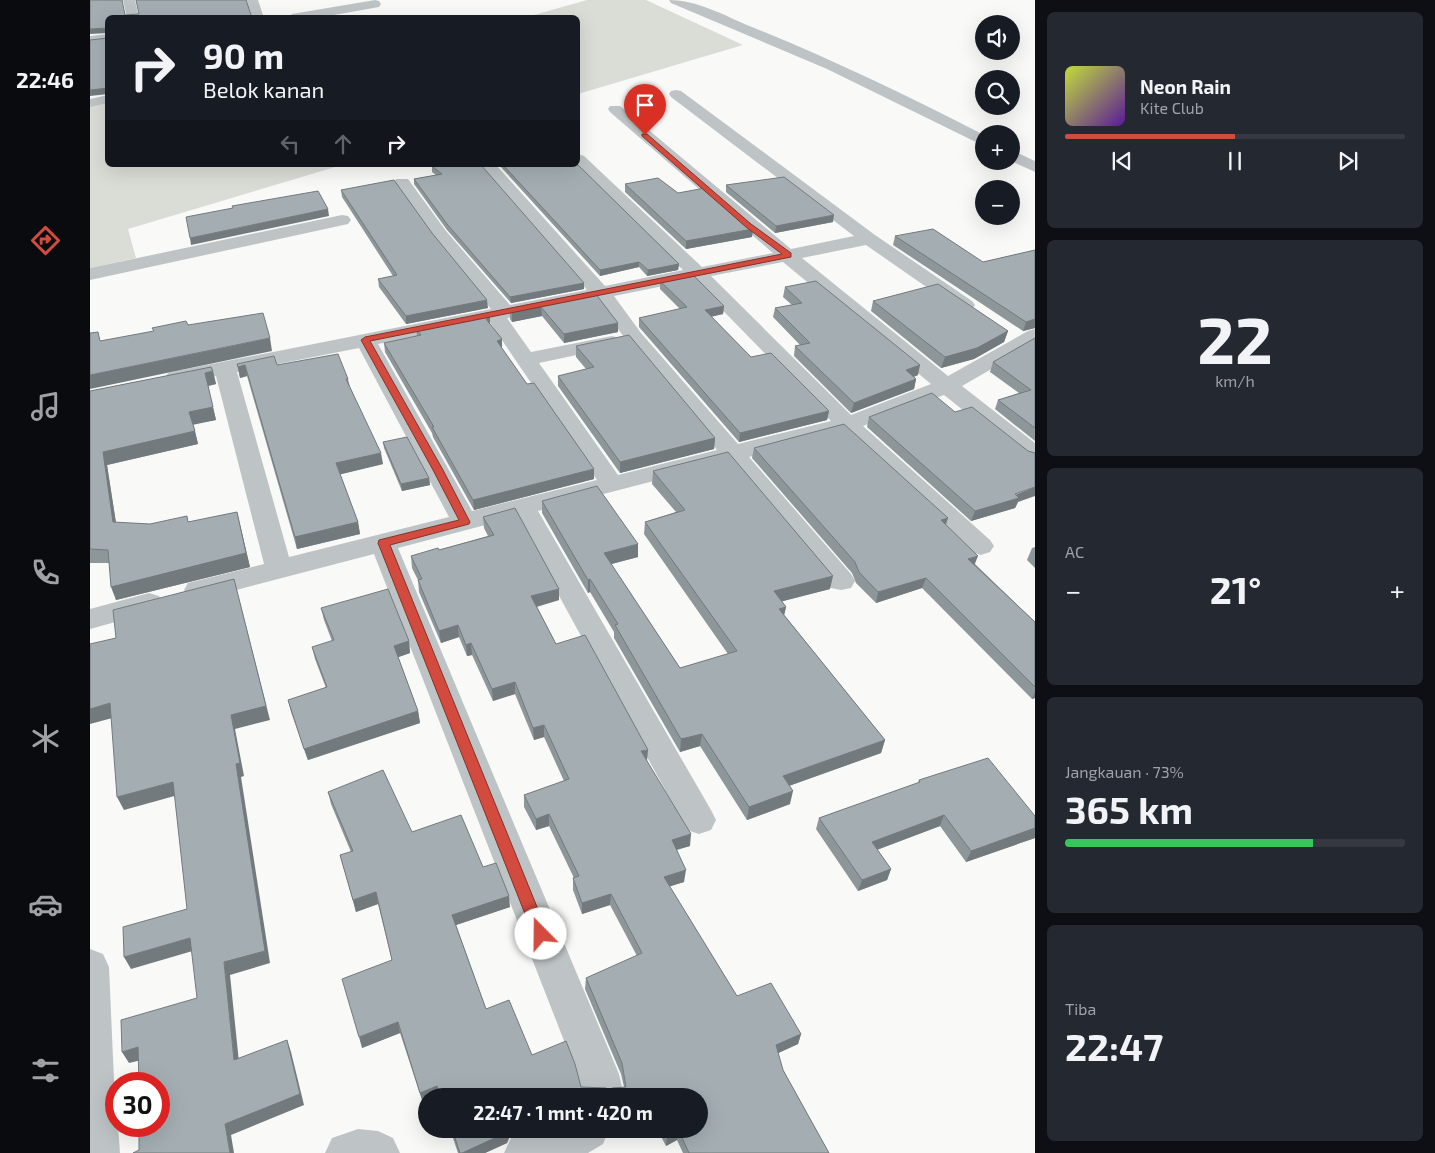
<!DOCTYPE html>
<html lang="id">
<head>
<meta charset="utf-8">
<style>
	:root { --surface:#171b24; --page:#242831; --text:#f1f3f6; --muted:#9ea1a6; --line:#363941; --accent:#d24b3e }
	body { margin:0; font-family:"Exo 2",sans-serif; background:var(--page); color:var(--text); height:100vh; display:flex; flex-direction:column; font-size:19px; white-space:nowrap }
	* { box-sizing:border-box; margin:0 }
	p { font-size:16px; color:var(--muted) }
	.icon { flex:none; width:28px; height:28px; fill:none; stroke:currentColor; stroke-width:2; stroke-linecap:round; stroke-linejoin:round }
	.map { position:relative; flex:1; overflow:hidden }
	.panel { display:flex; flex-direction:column; gap:12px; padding:12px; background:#0d0f14; width:400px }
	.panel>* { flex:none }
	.hud { position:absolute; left:15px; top:15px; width:475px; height:152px; border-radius:8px; box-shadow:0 5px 20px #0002; background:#171b24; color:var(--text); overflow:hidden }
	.controls { position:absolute; left:885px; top:15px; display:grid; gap:10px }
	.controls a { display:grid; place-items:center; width:45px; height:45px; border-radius:50%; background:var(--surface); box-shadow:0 5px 20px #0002; font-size:25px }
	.speed { position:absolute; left:15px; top:1072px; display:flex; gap:10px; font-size:25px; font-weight:700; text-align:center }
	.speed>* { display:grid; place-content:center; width:65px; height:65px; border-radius:50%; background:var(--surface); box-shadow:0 5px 20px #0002; line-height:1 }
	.speed .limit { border:8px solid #d22; background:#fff; color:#111 }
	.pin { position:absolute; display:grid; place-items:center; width:42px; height:42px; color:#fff; margin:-51px -21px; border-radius:50% 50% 50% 0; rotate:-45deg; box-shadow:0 0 5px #0007 }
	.pin .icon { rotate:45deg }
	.me { position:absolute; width:55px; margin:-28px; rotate:338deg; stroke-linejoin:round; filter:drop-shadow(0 0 4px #0008) }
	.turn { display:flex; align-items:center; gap:18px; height:105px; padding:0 15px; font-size:22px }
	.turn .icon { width:65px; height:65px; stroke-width:2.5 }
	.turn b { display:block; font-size:35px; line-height:42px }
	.lanes { display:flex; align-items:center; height:48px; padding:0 15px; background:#0003; justify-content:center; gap:25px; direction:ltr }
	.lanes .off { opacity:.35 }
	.big { font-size:38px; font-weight:700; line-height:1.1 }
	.panel .card { flex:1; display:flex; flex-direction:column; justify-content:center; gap:8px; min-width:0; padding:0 18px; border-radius:8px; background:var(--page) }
	.panel .dial { align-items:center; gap:0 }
	.dial b { font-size:65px; line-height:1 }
	.song { display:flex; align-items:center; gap:15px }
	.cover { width:60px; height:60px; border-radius:8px; background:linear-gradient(135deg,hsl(70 70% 55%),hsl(270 70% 35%)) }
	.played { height:5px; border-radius:2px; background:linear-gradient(90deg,var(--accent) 50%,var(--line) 50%) }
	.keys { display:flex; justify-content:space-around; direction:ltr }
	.heat { display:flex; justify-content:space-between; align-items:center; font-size:28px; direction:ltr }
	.charge { height:8px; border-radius:4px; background:linear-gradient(90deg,#34c759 73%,var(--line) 0) }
	.trip { position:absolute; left:328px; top:1088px; width:290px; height:50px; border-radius:25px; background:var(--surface); box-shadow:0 5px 20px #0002; font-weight:700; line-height:50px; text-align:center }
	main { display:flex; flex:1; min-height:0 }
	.menu { display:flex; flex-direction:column; width:90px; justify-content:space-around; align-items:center; background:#090b0e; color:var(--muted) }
	.menu .icon { width:35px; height:35px }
	.menu .selected { color:var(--accent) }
	.menu b { font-size:22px; color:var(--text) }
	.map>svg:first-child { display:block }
</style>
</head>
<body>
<main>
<nav class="menu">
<b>22:46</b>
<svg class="icon selected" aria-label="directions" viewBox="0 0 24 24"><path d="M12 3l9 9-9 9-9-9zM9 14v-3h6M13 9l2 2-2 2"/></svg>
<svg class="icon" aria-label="music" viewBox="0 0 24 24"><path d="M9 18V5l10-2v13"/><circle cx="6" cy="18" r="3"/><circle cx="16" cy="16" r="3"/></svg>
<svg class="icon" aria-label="phone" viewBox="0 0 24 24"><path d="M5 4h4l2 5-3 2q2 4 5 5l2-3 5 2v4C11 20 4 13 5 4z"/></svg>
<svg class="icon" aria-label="climate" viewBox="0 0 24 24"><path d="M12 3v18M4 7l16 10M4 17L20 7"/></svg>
<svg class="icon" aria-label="car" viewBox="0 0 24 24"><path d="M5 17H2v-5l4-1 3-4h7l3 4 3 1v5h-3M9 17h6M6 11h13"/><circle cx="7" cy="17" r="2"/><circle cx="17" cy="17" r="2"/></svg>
<svg class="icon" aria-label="filters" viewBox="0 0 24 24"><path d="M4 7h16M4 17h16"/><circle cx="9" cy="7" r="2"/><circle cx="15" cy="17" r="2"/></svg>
</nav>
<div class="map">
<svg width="945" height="1153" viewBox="0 0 945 1153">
	<rect width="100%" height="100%" fill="#f9f9f7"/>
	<path fill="#daddd6" d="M497,0H556L653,45L488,94V18L437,17Z
		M17,102L18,165H252L38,229L46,258L0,268V105Z"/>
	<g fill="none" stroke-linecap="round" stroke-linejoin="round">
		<path fill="#bec4c6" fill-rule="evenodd" d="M33,0H45L49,18H37Z
			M156,0H168L174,18H162Z
			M285,0L289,1L291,4L289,7L227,18H196L202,14Z
			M579,0C608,0 635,16 662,27C741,59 818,96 894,135V146L737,69L581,3Z
			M18,34V42L0,44V36Z
			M586,90L591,91L785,235L882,301L885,305L882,309L875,311L868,309L776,245L712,258L858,376L938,331L945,329V344L872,386L945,443V462L936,460L854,395L773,426L900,540L904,546L900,552L891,555L882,552L825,498L752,432L659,457L761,574L765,581L761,588L751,590L741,588L637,462L448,511L621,810L626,820L621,830L609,834L597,830L426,517L308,548L529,1074L534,1096H492L487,1074L284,554L108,600L98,597L94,590L98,583L174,564L126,376L86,385L78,383L75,378L78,373L86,371L401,309L344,239L304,183L306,179H318L356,231L420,305L497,290L389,165H406L515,286L593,270L485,165H488V154L494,156L612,267L683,253L520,112L518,109L520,106H530L701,249L764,236L581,97L579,94L581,91ZM693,262L841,384L761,415L621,276ZM603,280L741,421L648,444L551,333L524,296ZM506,300L537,341L627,450L528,475L449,363L529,346L533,342L529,338L522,336L441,352L417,318ZM399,321L507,480L382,511L288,344ZM269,348L359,517L199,557L147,372Z
			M18,95V103L0,107V99Z
			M921,150L945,161V172L921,161Z
			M252,215L258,216L261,220L258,224L0,280V268Z
			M59,593L69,596L73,603L69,610L0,629V609Z
			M0,949L13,954L19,967L26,1126H28L30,1153H0Z
			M268,1129L288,1131L303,1138L310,1153H235L242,1138Z
			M444,1129H519L513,1144L498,1153H414L421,1138Z"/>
	</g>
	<path fill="#8d9699" d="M409,165H488L589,264L588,270L557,276L549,267L510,276Z
		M342,166L494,283V289L421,303L357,230L324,184V179L346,175L342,172Z
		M535,184L588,193L663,229L662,237L596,249L535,192Z
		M636,185L743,222L685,233L636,192Z
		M251,190L342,233L398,308L316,324L289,287L288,279L303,276L252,197Z
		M805,236L893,262L945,250V328L933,331L803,245Z
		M570,281L634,306L633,314L621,317L661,357L739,411L737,420L649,442L549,327V318L590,309L570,289Z
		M695,287L828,375L824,377L826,379L824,389L761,413L704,356L705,346L710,345L683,317L685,308L702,305L693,297Z
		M505,293L528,332L474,343L452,316L422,322L420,319V310Z
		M783,301L918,331L914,342L884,359L851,368L781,311Z
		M400,324L412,339V349L504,479L384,510L343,437L342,433L295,352L294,343L327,336L326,329Z
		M945,338V441L905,409L908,400L929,393L900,372L903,362Z
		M486,346L625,438L624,449L530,473L468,386V376L496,369L486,357Z
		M147,364L187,365L258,379L260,387L293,464L250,474L268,522L270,534L207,549L157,376L150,378Z
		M121,367L126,384L118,386L126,420L103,424L108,444L17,465L26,523L60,524L99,522L150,525L160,567L26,600L19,563H0V391Z
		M779,417L928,502L925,508L881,521L777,427Z
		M293,442L339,478L340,485L312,491L294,448Z
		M664,448L858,518L856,525L885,564L945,622V698L942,699L832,588L786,603L766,583L762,573L662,458Z
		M563,471L740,589L692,601L696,607L694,615L795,740L791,753L699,786L700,804L657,820L610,746L590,752L524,638V632L500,592L498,593L452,513V501L548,557L521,564L590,668L638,654L554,534L555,522L586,512L562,484Z
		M393,517L469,589V600L447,607L466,644L557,761L600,846L587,850L594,882L579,886L647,996L711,1034L708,1044L688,1053L693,1070L739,1153H593L587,1140L576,1146L567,1129H609V1096H522V1088L534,1087L531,1074L495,989L496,978L547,956L520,905L492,914L483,890V878H484L459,826L446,830L434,807V795L474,781L454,737L444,740L425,694L403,701L382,655L377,656L369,637L351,643L329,592L328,580L322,568L321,556L349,550L398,536L394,528Z
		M945,547V568L937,560L942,548Z
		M231,608L319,641L320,653L308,657L328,711L330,723L218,760L201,712L198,700L236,688L225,659L222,647L242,641L234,620Z
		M829,780L945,816V838L876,862L850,826L787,850L801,869L797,880L768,891L726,829L729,818L828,783Z
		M238,792L393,867L420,907L366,925L396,1009L442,1055L491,1087L516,1088L515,1096H336L333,1103L310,1033L272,1048L302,960L288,904L266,912L250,855L261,852L241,804Z
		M360,1129H439L420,1136L417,1143L395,1153H368Z"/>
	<path fill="#737a7d" d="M18,28V33L0,34V29Z
		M18,88V94L0,96V90Z
		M238,209L239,216L101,245L100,238Z
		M744,215L743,222L685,233L686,226Z
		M663,229L662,237L596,249V241Z
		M549,262V267L510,276V270Z
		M589,264L588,270L557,276L558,270Z
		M494,283V289L421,303L420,297Z
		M397,300L398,308L316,324V316Z
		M634,306L633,314L614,318L615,310Z
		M451,307L452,316L422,322V313Z
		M400,318V327L396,319Z
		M945,319V328L933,331L936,322Z
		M528,323V332L474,343V334Z
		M918,331L914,342L884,359L851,368L855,357Z
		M180,338L182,351L0,389V375Z
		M412,339V349L407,341Z
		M155,365L157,376L150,378L148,367Z
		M830,365L828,375L813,380L816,370Z
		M123,371L126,384L118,386L126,420L102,425L99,412L115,373Z
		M826,379L824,389L761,413L764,403Z
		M739,411L737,420L649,442L650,433Z
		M105,431L108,444L17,465L28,536L23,522L13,452Z
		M625,438L624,449L530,473V462Z
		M291,453L293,464L248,475L246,463Z
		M504,469V479L384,510L383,500Z
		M339,478L340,485L312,491L311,484Z
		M945,487V496L928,502L925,508L881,521L885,511Z
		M147,512L160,567L26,600L21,587Z
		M858,518L854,528L851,520Z
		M268,522L270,534L207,549L205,537Z
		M548,544V557L514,566V553Z
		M888,556L884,566L878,559Z
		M743,576L740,589L682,604L684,591Z
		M836,578L832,588L786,603L788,592Z
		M144,579L180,720L145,729L154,776L151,777L180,963L140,975L150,1072L144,1060L134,962L146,764L141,715Z
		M500,579V592L498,593V580Z
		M469,589V600L441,608V596Z
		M696,607L693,620L689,609Z
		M368,625L369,637L351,643L349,631Z
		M319,641L320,653L306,658L304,646Z
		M381,643L382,655L377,656L376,645Z
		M425,682V694L403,701L402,689Z
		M945,692V698L942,699Z
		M20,703L26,717L0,724V709Z
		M328,711L330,723L218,760L214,749Z
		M454,725V737L444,740L443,728Z
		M612,734L610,746L590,752L591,739Z
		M795,740L791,753L690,789L693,776Z
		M558,750L557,761L551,751Z
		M83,782L88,795L34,810L27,797Z
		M703,791L700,804L657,820L659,807Z
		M459,814V826L446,830V819Z
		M854,815L850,826L778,853L782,842Z
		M945,828V838L876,862L881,851Z
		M601,834L600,846L581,851L582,840Z
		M801,869L797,880L768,891L772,880Z
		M596,870L594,882L572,889L574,877Z
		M286,892L288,904L266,912L263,900Z
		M521,894L520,905L492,914V903Z
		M419,896L420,907L363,926L362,915Z
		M100,938L106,950L41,969L34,957Z
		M308,1022L310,1033L272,1048L269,1037Z
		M711,1034L708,1044L682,1056L686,1045Z
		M197,1040L201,1052L214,1105L141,1135L144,1153H140L135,1124Z
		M48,1047L56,1059L39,1063L32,1052Z
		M347,1086L349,1096H336V1102L333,1103L330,1093Z
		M516,1088L515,1096H497Z
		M418,1129H439L420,1136L417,1143L395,1153H372Z
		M589,1131L587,1140L576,1146L577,1136Z"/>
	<path fill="#a4aeb2" stroke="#737a7d" d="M0,0H32L35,15L49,14L46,0H156L162,18H18V28L0,29Z
		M18,38V88L0,90V40Z
		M348,165H391L494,283L420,297L357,224L324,179L352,174L342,166Z
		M413,165H488L589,264L558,270L549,262L510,270Z
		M694,177L744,215L686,226L636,185Z
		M568,178L588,193L615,188L663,229L596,241L535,184Z
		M304,180L342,233L397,300L316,316L288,279L307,275L251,190Z
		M228,191L238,209L100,238L96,217L143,208L142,206Z
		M843,229L893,262L945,250V319L936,322L805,236Z
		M602,274L634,306L615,310L661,357L681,353L739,411L650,433L549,318L597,307L570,281Z
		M726,281L830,365L816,370L826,379L764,403L705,346L720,343L685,308L712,303L695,287Z
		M848,284L918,331L887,348L855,357L783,301Z
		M505,293L528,323L474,334L451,307L422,313L420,310Z
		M173,313L180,338L0,375V333L8,332L10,341L64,331L62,328L96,321L98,325Z
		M398,315L400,318L396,319L412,339L407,341L437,384L444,383L504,469L383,500L342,427H344L294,343L331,335L326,329Z
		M539,335L625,438L530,462L468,376L504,367L486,346Z
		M945,338V428L908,400L941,390L903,362Z
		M248,354L258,379H256L291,453L246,463L268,522L205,537L155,365L148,367L147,364L184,356L187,365Z
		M121,367L123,371L115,373L123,407L99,412L105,431L13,452L23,522L60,524L97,516L98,522L147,512L156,553L21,587L18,550L0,549V391Z
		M842,393L865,412L882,407L938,451L945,453V487L925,494L929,498L885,511L779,417Z
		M754,424L858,518L851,520L888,556L878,559L945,622V687L836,578L788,592L769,572L765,562L664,448Z
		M317,437L339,478L311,484L293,442Z
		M638,452L743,576L684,591L696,607L689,609L795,740L693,776L703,791L659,807L612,734L591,739L525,625L528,624L500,579L498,580L452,501L507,486L548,544L514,553L590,668L647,651L555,522L595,510L563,471Z
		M425,508L469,589L441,596L466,644L495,635L558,750L551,751L601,834L582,840L596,870L574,877L647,996L681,983L711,1034L686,1045L693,1070L739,1153H599L589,1131L577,1136L574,1129H609V1096H526L522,1088L536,1087L532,1063L496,978L552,953L521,894L492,903L483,878L489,876L459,814L446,819L434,795L479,779L454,725L443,728L425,682L402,689L381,643L376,645L368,625L349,631L328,580L332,579L321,556L348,548L349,550L404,535L393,517Z
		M144,579L176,706L141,715L150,763L146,764L175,951L134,962L144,1060L197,1040L210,1094L135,1124L140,1153H43L49,1150V1126H69V1084H49L48,1047L32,1052L31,1020L107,998L100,938L34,957L33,927L97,909L83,782L27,797L20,703L0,709V644L26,638L23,610Z
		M298,589L319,641L304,646L328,711L214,749L198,700L237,687L222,647L244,640L231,608Z
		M898,758L945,816V828L881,851L854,815L782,842L801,869L772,880L729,818L830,782L829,780Z
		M293,770L322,832L371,815L393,867L406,863L419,896L362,915L396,1009L419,1000L442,1055L476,1041L485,1064L491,1087L516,1088L497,1096H350L347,1086L330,1093L308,1022L269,1037L252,979L302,960L286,892L263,900L250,855L263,851L238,792Z
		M362,1129H418L416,1133L372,1153H370Z"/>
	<path fill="#d24b3e" stroke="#883128" d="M552,134H557L661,224L701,253V257L280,341L353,470L380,522L379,524L300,545L458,934L456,939L451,941L445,939L443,934L288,543L289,540L369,520L343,470L271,340L275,337L692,254L656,227L552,136Z"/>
</svg>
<div class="controls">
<a><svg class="icon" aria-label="sound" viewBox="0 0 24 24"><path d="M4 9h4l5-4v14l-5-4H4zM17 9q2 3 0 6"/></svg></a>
<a><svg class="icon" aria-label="search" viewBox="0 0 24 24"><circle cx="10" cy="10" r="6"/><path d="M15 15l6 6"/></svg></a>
<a>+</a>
<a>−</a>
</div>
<div class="speed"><div class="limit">30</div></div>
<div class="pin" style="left:555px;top:135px;background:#d93025"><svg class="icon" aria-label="arrive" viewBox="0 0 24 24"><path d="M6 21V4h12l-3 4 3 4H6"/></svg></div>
<svg class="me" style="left:451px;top:934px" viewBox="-20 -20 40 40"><circle r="19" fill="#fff"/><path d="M0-13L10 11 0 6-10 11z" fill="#d24b3e"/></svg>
<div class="trip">22:47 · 1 mnt · 420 m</div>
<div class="hud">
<div class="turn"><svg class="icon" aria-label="right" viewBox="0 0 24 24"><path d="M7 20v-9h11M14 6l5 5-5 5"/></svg><div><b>90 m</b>Belok kanan</div></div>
<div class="lanes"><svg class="icon off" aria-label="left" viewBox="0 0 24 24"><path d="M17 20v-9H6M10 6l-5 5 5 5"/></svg><svg class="icon off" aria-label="ahead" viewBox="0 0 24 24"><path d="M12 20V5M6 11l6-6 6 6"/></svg><svg class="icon" aria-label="right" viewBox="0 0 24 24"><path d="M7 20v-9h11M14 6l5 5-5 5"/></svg></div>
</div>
</div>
<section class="panel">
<div class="card">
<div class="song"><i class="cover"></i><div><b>Neon Rain</b><p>Kite Club</p></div></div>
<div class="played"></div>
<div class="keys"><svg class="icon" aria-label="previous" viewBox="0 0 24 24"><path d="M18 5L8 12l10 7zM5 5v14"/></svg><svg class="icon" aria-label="pause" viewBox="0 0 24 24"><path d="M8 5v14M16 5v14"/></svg><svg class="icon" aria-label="next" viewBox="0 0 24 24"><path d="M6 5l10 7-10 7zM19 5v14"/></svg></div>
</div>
<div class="card dial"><b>22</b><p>km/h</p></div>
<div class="card"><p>AC</p>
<div class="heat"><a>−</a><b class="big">21°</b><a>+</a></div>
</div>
<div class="card"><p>Jangkauan · 73%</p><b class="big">365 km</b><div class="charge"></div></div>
<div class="card"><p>Tiba</p><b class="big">22:47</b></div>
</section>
</main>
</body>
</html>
